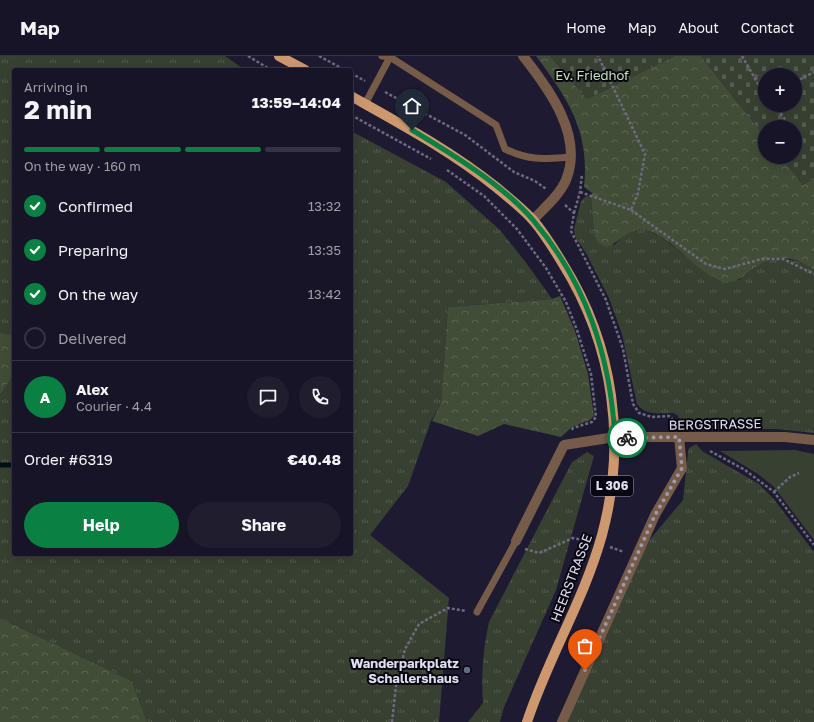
<!DOCTYPE html>
<html lang="en">
<head>
<meta charset="utf-8">
<style>
	:root { --surface:#161426; --page:#1f1d2e; --text:#f1f3f6; --muted:#9e9ea7; --line:#353343; --accent:#0b8043 }
	body { margin:0; font-family:"Golos Text",sans-serif; background:var(--page); color:var(--text); height:100vh; display:flex; flex-direction:column; font-size:15px; white-space:nowrap }
	* { box-sizing:border-box; margin:0 }
	p { font-size:13px; color:var(--muted) }
	.icon { flex:none; width:22px; height:22px; fill:none; stroke:currentColor; stroke-width:2; stroke-linecap:round; stroke-linejoin:round }
	.map { position:relative; flex:1; overflow:hidden }
	.panel { position:absolute; left:12px; top:12px; width:341px; height:488px; display:flex; flex-direction:column; background:var(--surface); border-radius:4px; box-shadow:0 4px 16px #0002,0 0 0 1px var(--line) }
	.panel>* { flex:none }
	.fabs { position:absolute; left:758px; top:12px; display:grid; gap:8px }
	.fabs a { display:grid; place-items:center; width:44px; height:44px; border-radius:50%; background:var(--surface); box-shadow:0 4px 16px #0002,0 0 0 1px var(--line); font-size:20px }
	.pin { position:absolute; display:grid; place-items:center; width:34px; height:34px; color:#fff; margin:-41px -17px; border-radius:50% 50% 50% 0; rotate:-45deg; box-shadow:0 0 4px #0007 }
	.pin .icon { rotate:45deg }
	.courier { position:absolute; display:grid; place-items:center; width:40px; height:40px; margin:-20px; border:3px solid #0b8043; border-radius:50%; background:#fff; color:#222; box-shadow:0 1px 5px #0007 }
	.overview em { font-style:normal; font-weight:700 }
	.overview div { display:flex; flex-direction:column-reverse }
	.overview { display:flex; align-items:center; justify-content:space-between; height:68px; padding:0 12px }
	h1 { font-size:26px; font-weight:700; line-height:30px }
	.bar { display:grid; grid-template-columns:repeat(4,1fr); gap:6px 4px; align-content:center; height:48px; padding:0 12px }
	.bar i { height:5px; border-radius:3px; background:var(--line) }
	.bar .selected { background:var(--accent) }
	.bar p { grid-column:span 4 }
	.line { display:flex; align-items:center; gap:10px; padding:0 12px; border-top:1px solid var(--line) }
	.line div { flex:1 }
	.round { display:grid; place-items:center; flex:none; width:42px; height:42px; border-radius:21px; background:var(--page) }
	ol { padding:0 12px; list-style:none }
	li { display:flex; align-items:center; gap:12px; height:44px }
	li p { margin-inline-start:auto }
	li .icon { padding:4px; border-radius:50%; background:var(--accent); color:#fff; stroke-width:4 }
	li:last-child { color:var(--muted) }
	li i { width:22px; height:22px; border:2px solid var(--line); border-radius:50% }
	.button { display:flex; gap:8px; margin-top:auto; padding:8px 12px }
	.button a { flex:1; height:46px; border-radius:24px; background:var(--accent); color:#fff; font-size:16px; font-weight:700; line-height:46px; text-align:center }
	.button a+a { background:var(--page); color:var(--text) }
	header { display:flex; align-items:center; gap:24px; box-sizing:border-box; height:56px; padding:0 20px; background:var(--surface); border-bottom:1px solid var(--line) }
	header strong { font-size:19px }
	nav { display:flex; gap:22px; margin-inline-start:auto; font-size:14px }
	.map>svg:first-child { display:block }
	.grass { fill:url(#grass-tufts) }
	.forest { fill:url(#forest-crowns) }
	.cemetery { fill:url(#cemetery-stones); fill-rule:evenodd }
	.green { fill:#384032 }
	.lines { fill:none; stroke-linecap:round; stroke-linejoin:round }
	.stream { stroke:#000f16; stroke-width:5 }
	.path { stroke:#6d6a7f; stroke-width:2.5; stroke-dasharray:3 2; stroke-linecap:butt }
	.service { stroke:#755b48; stroke-width:7 }
	.minor { stroke:#755b48; stroke-width:10 }
	.primary { stroke:#ce986f; stroke-width:10 }
	.done { stroke:#9c9aad; stroke-width:4; stroke-dasharray:0 7.2 }
	.route { stroke:#0b8043; stroke-width:5 }
	.service-dot { fill:#5c6f8a; stroke:#080711; stroke-width:1.5 }
	.labels { text-anchor:middle; stroke-width:4; stroke-linejoin:round; paint-order:stroke }
	.shield { fill:#080711; stroke:#9f9eac; stroke-width:1 }
	.shield-label { font-size:12px; font-weight:bold; fill:#e0dfef }
	.park-label { font-size:13px; fill:#c8e1b1; stroke:#080711 }
	.street-label { font-size:13px; fill:#e0dfef; stroke:#080711 }
	.poi-label { font-size:13px; font-weight:bold; fill:#e0dfef; stroke:#080711; text-anchor:end }
</style>
</head>
<body>
<header>
<strong>Map</strong>
<nav><a>Home</a><a>Map</a><a>About</a><a>Contact</a></nav>
</header>
<div class="map">
<svg width="814" height="666" viewBox="0 0 814 666">
	<defs>
		<pattern id="grass-tufts" width="24" height="20" patternUnits="userSpaceOnUse"><rect width="24" height="20" fill="#384032"/><path d="M3 7l-1-3M5 7V3M7 7l1-3M15 17l-1-3M17 17v-4M19 17l1-3" fill="none" stroke="#545b50"/></pattern>
		<pattern id="forest-crowns" width="20" height="18" patternUnits="userSpaceOnUse"><rect width="20" height="18" fill="#414d36"/><path d="M2 6a3 3 0 1 1 6 0M12 15a3 3 0 1 1 6 0" fill="none" stroke="#5c6653"/></pattern>
		<pattern id="cemetery-stones" width="16" height="16" patternUnits="userSpaceOnUse"><rect width="16" height="16" fill="#384032"/><path d="M2 7V4a2 2 0 0 1 4 0v3zM10 15v-3a2 2 0 0 1 4 0v3z" fill="#545b50"/></pattern>
	</defs>
	<rect width="100%" height="100%" fill="#1e1a32"/>
	<g class="grass">
		<path d="M 0,0 L 225,0 L 245,14 L 14,14 L 14,278 L 0,277 Z"/>
		<path d="M 351,75 L 446,126 L 501,175 L 527,208 L 552,243 L 448,251 L 441,347 L 431,365 L 408,430 L 370,479 L 449,542 L 439,666 L 147,666 L 132,625 L 0,562 L 0,339 L 14,319 L 14,498 L 351,498 Z"/>
		<path d="M 586,140 L 591,141 L 594,178 L 614,189 L 628,176 L 643,173 L 660,180 L 715,223 L 739,224 L 759,208 L 779,201 L 805,207 L 814,214 L 814,377 L 776,373 L 706,373 L 702,367 L 683,368 L 677,359 L 673,357 C 659,357 646,360 637,348 L 622,278 L 609,242 L 587,199 L 575,180 L 574,173 L 581,145 Z"/>
		<path d="M 696,388 L 702,395 L 759,428 L 773,442 L 814,496 L 814,666 L 562,666 L 636,500 L 683,444 L 688,397 L 689,392 Z"/>
		<path d="M 587,396 L 594,400 L 556,534 L 504,651 L 500,666 L 468,666 L 483,647 C 481,618 483,594 489,566 L 572,406 Z"/>
	</g>
	<g class="forest">
		<path d="M 536,0 L 550,0 L 587,43 L 674,0 L 701,0 L 765,81 L 765,101 L 781,101 L 803,129 L 814,121 L 814,214 C 792,198 772,198 750,215 C 744,220 737,226 729,226 C 703,227 673,178 644,174 C 628,171 620,187 606,191 L 598,187 L 594,178 L 591,141 L 592,137 L 584,131 C 590,75 568,43 536,0 Z"/>
		<path d="M 560,240 L 575,275 L 588,318 L 594,360 L 590,364 L 572,371 L 561,381 L 504,368 L 478,380 L 432,365 L 441,347 L 448,251 L 552,243 Z"/>
		<path d="M 0,277 L 14,278 L 14,319 L 0,339 Z"/>
		<path d="M 0,562 L 132,625 L 147,666 L 0,666 Z"/>
	</g>
	<g class="cemetery">
		<path d="M 550,0 L 674,0 L 587,43 Z"/>
		<path d="M 701,0 L 814,0 L 814,121 L 803,129 L 781,101 L 795,101 L 795,71 L 765,71 L 765,81 ZM 765,19 L 795,19 L 795,49 L 765,49 Z"/>
	</g>
	<path class="green" d="M 795,394 L 814,398 L 814,484 L 774,431 L 758,418 L 720,395 Z"/>
	<g class="lines">
		<path class="stream" d="M 0,409 L 14,409"/>
		<g class="path">
			<path d="M 248,0 L 271,14"/>
			<path d="M 319,0 L 345,14"/>
			<path d="M 742,0 L 765,40"/>
			<path d="M 351,17 L 365,25"/>
			<path d="M 795,26 L 814,16"/>
			<path d="M 385,36 L 465,79 L 514,116 L 535,125 L 546,133"/>
			<path d="M 775,49 L 790,71"/>
			<path d="M 351,59 L 431,103"/>
			<path d="M 795,78 L 803,90"/>
			<path d="M 447,114 L 484,140 L 517,173 L 546,212 L 566,246 L 577,274 L 591,318 L 596,361 L 592,366 L 573,372 L 571,375"/>
			<path d="M 580,136 L 631,154 L 638,137 L 645,98 L 598,0"/>
			<path d="M 565,149 L 574,157 L 571,175 L 606,244 L 623,293 L 633,348 L 639,357 L 652,361 L 669,360 L 678,368"/>
			<path d="M 631,154 L 706,208 L 725,213 L 762,203 L 783,203 L 814,218"/>
			<path d="M 574,157 L 580,136 L 582,118"/>
			<path d="M 710,395 L 745,414 L 774,436 L 814,489"/>
			<path d="M 774,436 L 790,421 L 799,417"/>
			<path d="M 610,491 L 624,496"/>
			<path d="M 525,493 L 539,497 L 573,482 L 588,485"/>
			<path d="M 392,666 L 396,630 L 405,593 L 419,568 L 448,552 L 466,555"/>
		</g>
		<g class="service">
			<path d="M 382,0 L 390,1 L 496,69 L 505,93 C 531,105 543,103 570,101"/>
			<path d="M 365,48 L 390,1"/>
			<path d="M 477,556 L 516,485"/>
		</g>
		<g class="minor">
			<path d="M 523,0 C 549,33 584,80 566,124 C 559,140 544,152 533,164"/>
			<path d="M 516,485 L 564,389 L 615,381 L 785,381 L 814,384"/>
			<path d="M 562,666 L 655,459 L 682,412 L 679,381"/>
		</g>
		<g class="primary">
			<path d="M 279,0 L 305,14"/>
			<path d="M 351,40 C 401,68 451,95 496,131 C 508,141 522,152 533,164 C 544,177 554,193 563,208 C 614,290 627,386 602,479 C 584,544 548,602 527,666"/>
		</g>
	</g>
	<g class="lines">
		<path class="done" d="M 585,614 L 655,459 L 682,412 L 679,381 L 627,382"/>
		<path class="route" d="M 412,74 C 452,98 503,129 533,164 C 587,228 610,300 615,381 L 627,382"/>
	</g>
	<circle class="service-dot" cx="467" cy="614" r="4"/>
	<g class="labels">
		<rect class="shield" x="591" y="420" width="42" height="20" rx="3"/>
		<g class="shield-label">
			<text x="612" y="434">L 306</text>
		</g>
		<g class="park-label">
			<text x="592" y="24">Ev. Friedhof</text>
		</g>
		<g class="street-label">
			<text transform="translate(715 368) rotate(-1)" y="5">BERGSTRASSE</text>
			<text transform="translate(571 522) rotate(-69)" y="5">HEERSTRASSE</text>
		</g>
		<g class="poi-label">
			<text x="459" y="612">Wanderparkplatz<tspan x="459" dy="15">Schallershaus</tspan></text>
		</g>
	</g>
</svg>
<div class="fabs">
<a>+</a>
<a>−</a>
</div>
<div class="pin" style="left:585px;top:614px;background:#ea580c"><svg class="icon" aria-label="bag" viewBox="0 0 24 24"><path d="M5 8h14l-1 12H6zM9 8a3 3 0 0 1 6 0"/></svg></div>
<div class="pin" style="left:412px;top:74px;background:#1f2937"><svg class="icon" aria-label="home" viewBox="0 0 24 24"><path d="M3 11l9-7 9 7M6 9v11h12V9"/></svg></div>
<div class="courier" style="left:627px;top:382px"><svg class="icon" aria-label="bike" viewBox="0 0 24 24"><circle cx="6" cy="16" r="4"/><circle cx="18" cy="16" r="4"/><path d="M6 16l4-8h5l3 8M10 8l3 8H6M13 5h3"/></svg></div>
<section class="panel">
<div class="overview"><div><h1>2 min</h1><p>Arriving in</p></div><em>13:59–14:04</em></div>
<div class="bar"><i class="selected"></i><i class="selected"></i><i class="selected"></i><i></i><p>On the way · 160 m</p></div>
<ol>
<li><svg class="icon" aria-label="check" viewBox="0 0 24 24"><path d="M5 12l5 5 9-10"/></svg>Confirmed<p>13:32</p></li>
<li><svg class="icon" aria-label="check" viewBox="0 0 24 24"><path d="M5 12l5 5 9-10"/></svg>Preparing<p>13:35</p></li>
<li><svg class="icon" aria-label="check" viewBox="0 0 24 24"><path d="M5 12l5 5 9-10"/></svg>On the way<p>13:42</p></li>
<li><i></i>Delivered</li>
</ol>
<div class="line" style="height:72px"><b class="round" style="background:var(--accent);color:#fff">A</b><div><b>Alex</b><p>Courier · 4.4</p></div><a class="round"><svg class="icon" aria-label="chat" viewBox="0 0 24 24"><path d="M4 5h16v11H9l-5 4z"/></svg></a><a class="round"><svg class="icon" aria-label="phone" viewBox="0 0 24 24"><path d="M5 4h4l2 5-3 2q2 4 5 5l2-3 5 2v4C11 20 4 13 5 4z"/></svg></a></div>
<div class="line" style="height:52px"><div>Order #6319</div><b>€40.48</b></div>
<div class="button"><a>Help</a><a>Share</a></div>
</section>
</div>
</body>
</html>
